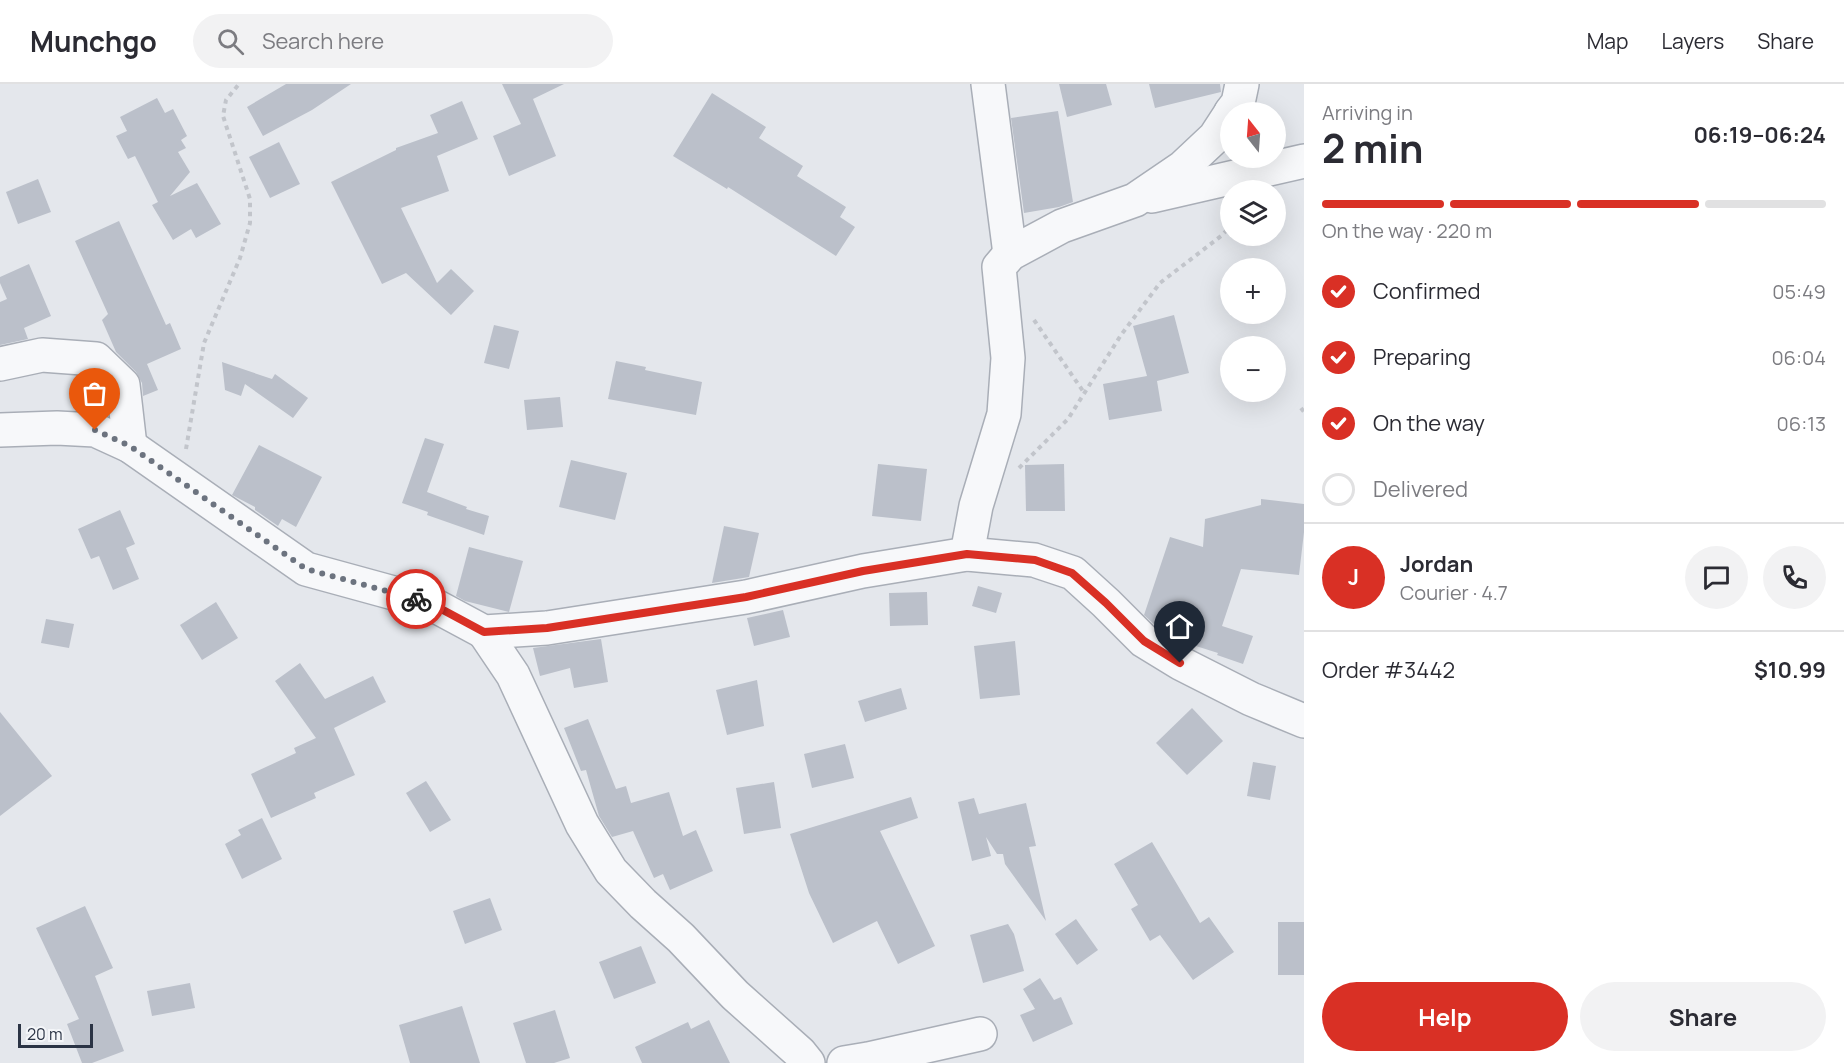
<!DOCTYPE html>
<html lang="en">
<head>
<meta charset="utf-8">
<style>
	:root { --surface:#fff; --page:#f2f2f3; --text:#2b2b33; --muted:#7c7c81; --line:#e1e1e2; --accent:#d93025 }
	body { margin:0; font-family:Manrope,sans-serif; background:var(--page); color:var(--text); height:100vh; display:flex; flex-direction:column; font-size:22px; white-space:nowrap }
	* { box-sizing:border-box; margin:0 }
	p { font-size:20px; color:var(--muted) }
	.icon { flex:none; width:33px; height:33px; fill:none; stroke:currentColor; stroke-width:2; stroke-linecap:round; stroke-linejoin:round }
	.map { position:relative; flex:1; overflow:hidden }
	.panel { display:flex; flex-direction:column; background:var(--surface); width:540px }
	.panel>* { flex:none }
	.needle { width:39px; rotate:343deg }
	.fabs { position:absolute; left:1220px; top:18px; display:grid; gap:12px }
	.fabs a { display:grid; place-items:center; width:66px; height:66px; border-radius:50%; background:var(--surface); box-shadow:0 6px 24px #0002; font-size:30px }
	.scale { position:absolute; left:18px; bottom:15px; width:75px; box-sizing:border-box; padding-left:6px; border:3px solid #2b3445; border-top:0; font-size:16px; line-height:21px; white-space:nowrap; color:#2b3445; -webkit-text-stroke:4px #f4f6f9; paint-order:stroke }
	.pin { position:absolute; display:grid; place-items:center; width:51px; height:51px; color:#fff; margin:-62px -26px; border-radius:50% 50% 50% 0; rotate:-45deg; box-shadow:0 0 6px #0007 }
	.pin .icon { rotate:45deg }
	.courier { position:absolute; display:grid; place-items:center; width:60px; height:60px; margin:-30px; border:4px solid #d93025; border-radius:50%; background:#fff; color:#222; box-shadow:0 2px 8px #0007 }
	.overview em { font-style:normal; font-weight:700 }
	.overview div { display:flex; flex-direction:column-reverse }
	.overview { display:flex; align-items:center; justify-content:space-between; height:102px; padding:0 18px }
	h1 { font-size:39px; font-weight:700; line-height:45px }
	.bar { display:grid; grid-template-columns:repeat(4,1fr); gap:9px 6px; align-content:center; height:72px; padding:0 18px }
	.bar i { height:8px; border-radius:4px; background:var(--line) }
	.bar .active { background:var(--accent) }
	.bar p { grid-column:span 4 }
	.line { display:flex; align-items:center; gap:15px; padding:0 18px; border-top:2px solid var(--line) }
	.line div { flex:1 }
	.round { display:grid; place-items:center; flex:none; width:63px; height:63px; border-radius:32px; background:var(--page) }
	ol { padding:0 18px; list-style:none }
	li { display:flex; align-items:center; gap:18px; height:66px }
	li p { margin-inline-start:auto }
	li .icon { padding:6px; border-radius:50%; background:var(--accent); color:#fff; stroke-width:4 }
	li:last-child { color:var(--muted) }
	li i { width:33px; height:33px; border:3px solid var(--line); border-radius:50% }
	.cta { display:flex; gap:12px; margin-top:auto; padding:12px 18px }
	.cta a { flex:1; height:69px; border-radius:36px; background:var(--accent); color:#fff; font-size:24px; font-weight:700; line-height:69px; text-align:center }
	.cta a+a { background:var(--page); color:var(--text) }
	header { display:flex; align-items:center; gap:36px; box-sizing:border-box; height:84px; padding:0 30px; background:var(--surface); border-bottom:2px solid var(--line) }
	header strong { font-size:28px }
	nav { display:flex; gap:33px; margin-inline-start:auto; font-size:21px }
	.search { width:420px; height:54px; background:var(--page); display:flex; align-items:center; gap:15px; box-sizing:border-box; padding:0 21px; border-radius:33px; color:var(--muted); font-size:22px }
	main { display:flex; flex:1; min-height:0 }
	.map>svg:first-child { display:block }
	.building { fill:#bbc0ca }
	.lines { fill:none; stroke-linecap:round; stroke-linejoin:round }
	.minor-casing { stroke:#a9aeb7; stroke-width:36 }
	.path { stroke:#c2c5cb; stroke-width:4; stroke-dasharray:4.5 4.5; stroke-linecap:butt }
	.minor { stroke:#f7f8fa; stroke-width:33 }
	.done { stroke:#6c737f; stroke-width:6; stroke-dasharray:0 10.8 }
	.route { stroke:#d93025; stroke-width:8 }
</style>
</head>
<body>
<header>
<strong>Munchgo</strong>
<div class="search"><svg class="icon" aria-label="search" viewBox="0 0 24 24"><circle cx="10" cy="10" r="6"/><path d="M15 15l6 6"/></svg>Search here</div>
<nav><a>Map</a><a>Layers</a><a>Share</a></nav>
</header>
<main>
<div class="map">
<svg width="1304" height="979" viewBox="0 0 1304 979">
	<rect width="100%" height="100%" fill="#e4e7ec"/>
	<g class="building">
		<path d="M 286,0 L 351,0 L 312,26 L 263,52 L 247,23 Z"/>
		<path d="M 502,0 L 564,0 L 533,15 L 556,72 L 509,92 L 493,52 L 521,40 Z"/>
		<path d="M 1059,0 L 1106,0 L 1112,21 L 1067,33 Z"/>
		<path d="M 1149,0 L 1220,0 L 1221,8 L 1155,24 Z"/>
		<path d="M 712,9 L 766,43 L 759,54 L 803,82 L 797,92 L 846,123 L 840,133 L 855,143 L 836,172 L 728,103 L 727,105 L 673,72 Z"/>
		<path d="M 157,14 L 165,29 L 173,25 L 187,52 L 181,56 L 186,64 L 178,68 L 190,88 L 170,112 L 197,99 L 221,140 L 196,154 L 191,145 L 173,156 L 152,121 L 158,118 L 135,72 L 128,75 L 116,52 L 127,47 L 120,33 Z"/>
		<path d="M 462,17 L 478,55 L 437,72 L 449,107 L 401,124 L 437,199 L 451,185 L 474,207 L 451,231 L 406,189 L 382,200 L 331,98 L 396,66 L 396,64 L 438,49 L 430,31 Z"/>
		<path d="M 1058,27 L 1073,118 L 1059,123 L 1024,129 L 1011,34 Z"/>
		<path d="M 279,58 L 300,100 L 270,114 L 249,73 Z"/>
		<path d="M 38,95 L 51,128 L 18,140 L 6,108 Z"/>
		<path d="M 119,137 L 166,241 L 170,239 L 181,265 L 147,280 L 158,306 L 143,312 L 142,299 L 136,288 L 116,268 L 102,236 L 108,230 L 75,157 Z"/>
		<path d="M 29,180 L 51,232 L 24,244 L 28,255 L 0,261 L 0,218 L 7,215 L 0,199 L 0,193 Z"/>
		<path d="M 1174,231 L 1189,289 L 1157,297 L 1162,327 L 1109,336 L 1103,300 L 1147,292 L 1133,242 Z"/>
		<path d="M 494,241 L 519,247 L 509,285 L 484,279 Z"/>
		<path d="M 616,277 L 646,283 L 645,286 L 702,298 L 696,331 L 608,315 Z"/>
		<path d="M 222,278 L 272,295 L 275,290 L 308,314 L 293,334 L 245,300 L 241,312 L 225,306 Z"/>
		<path d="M 560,313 L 563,343 L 527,346 L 524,316 Z"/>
		<path d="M 425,354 L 444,360 L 427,408 L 467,423 L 466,425 L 489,432 L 484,451 L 427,431 L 428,428 L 402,419 Z"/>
		<path d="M 259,361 L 322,393 L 296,443 L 282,435 L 278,442 L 255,426 L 255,423 L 232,411 Z"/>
		<path d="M 571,376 L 627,389 L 615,436 L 559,423 Z"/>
		<path d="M 878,380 L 927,385 L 921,437 L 872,432 Z"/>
		<path d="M 1064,380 L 1065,427 L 1026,427 L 1025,381 Z"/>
		<path d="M 1261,415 L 1304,420 L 1304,448 L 1299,491 L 1241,485 L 1222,542 L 1253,552 L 1243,580 L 1217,571 L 1218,569 L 1180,557 L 1156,542 L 1144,531 L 1170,453 L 1203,463 L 1205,435 L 1261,421 Z"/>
		<path d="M 120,426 L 135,460 L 126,464 L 139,495 L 113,506 L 99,472 L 91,475 L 78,445 Z"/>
		<path d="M 724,442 L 759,449 L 749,493 L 712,499 Z"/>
		<path d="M 469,463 L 523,477 L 509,528 L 465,517 L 456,512 Z"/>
		<path d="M 978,502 L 1002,509 L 996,529 L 972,522 Z"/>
		<path d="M 927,508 L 928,541 L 890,542 L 889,509 Z"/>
		<path d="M 216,518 L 238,554 L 202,576 L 180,541 Z"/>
		<path d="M 783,526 L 790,553 L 754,562 L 747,534 Z"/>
		<path d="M 46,535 L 74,540 L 69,564 L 41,559 Z"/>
		<path d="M 601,555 L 608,598 L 574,604 L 570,584 L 540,592 L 533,564 Z"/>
		<path d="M 1015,557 L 1020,611 L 980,615 L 974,562 Z"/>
		<path d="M 300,579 L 325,615 L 373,592 L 386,618 L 334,644 L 355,691 L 314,709 L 316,714 L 271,734 L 251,690 L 296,669 L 294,664 L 316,654 L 275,597 Z"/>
		<path d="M 757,596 L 764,642 L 727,651 L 716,606 Z"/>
		<path d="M 901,604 L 907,625 L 865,638 L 858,617 Z"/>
		<path d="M 1192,624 L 1223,657 L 1187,691 L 1156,659 Z"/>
		<path d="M 0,628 L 52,692 L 0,732 Z"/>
		<path d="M 588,635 L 616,705 L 626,702 L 631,719 L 669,708 L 683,752 L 696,746 L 713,787 L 670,806 L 663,790 L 654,794 L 633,747 L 612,753 L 599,732 L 586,686 L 581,687 L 564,644 Z"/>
		<path d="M 845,660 L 854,694 L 812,704 L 804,670 Z"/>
		<path d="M 1253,678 L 1276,682 L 1270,716 L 1247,712 Z"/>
		<path d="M 426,697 L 451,736 L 430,748 L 406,709 Z"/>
		<path d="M 774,698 L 781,744 L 744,750 L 736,704 Z"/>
		<path d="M 911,713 L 918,734 L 880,747 L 935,862 L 898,880 L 877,837 L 833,859 L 809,809 L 790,750 Z"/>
		<path d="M 974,714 L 979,730 L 1026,719 L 1036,762 L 1029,763 L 1046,837 L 1005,780 L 1003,770 L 997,770 L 986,753 L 991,772 L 972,777 L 958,718 Z"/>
		<path d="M 262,734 L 282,775 L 242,795 L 225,760 L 241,751 L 238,746 Z"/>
		<path d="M 1152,758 L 1200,839 L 1209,833 L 1234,868 L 1193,896 L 1160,851 L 1150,857 L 1131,825 L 1138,821 L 1114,780 Z"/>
		<path d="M 490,814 L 502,846 L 465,860 L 453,827 Z"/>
		<path d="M 85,822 L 113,884 L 95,892 L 124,967 L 92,979 L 82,979 L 67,940 L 79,935 L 36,844 Z"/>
		<path d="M 1076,835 L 1098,866 L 1077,881 L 1055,850 Z"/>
		<rect x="1278" y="838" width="26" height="53"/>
		<path d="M 1008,840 L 1014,850 L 1024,887 L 983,899 L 970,851 Z"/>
		<path d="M 641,862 L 656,899 L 614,915 L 599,878 Z"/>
		<path d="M 1040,894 L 1054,916 L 1061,913 L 1073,940 L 1033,958 L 1020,931 L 1035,925 L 1023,905 Z"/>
		<path d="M 190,899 L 195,924 L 152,932 L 147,907 Z"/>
		<path d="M 462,922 L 480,979 L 410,979 L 399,941 Z"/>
		<path d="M 555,926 L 570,974 L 554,979 L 526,979 L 513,939 Z"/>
		<path d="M 709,936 L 730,979 L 642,979 L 635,963 L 688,938 L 691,945 Z"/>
	</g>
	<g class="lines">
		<defs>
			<g id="minor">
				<path d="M 988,0 L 1010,170"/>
				<path d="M 1231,28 L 1238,19 L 1242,0"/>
				<path d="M 1152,112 L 1304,77"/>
				<path d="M 0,280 L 42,271 L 96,275 L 123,301 L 130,362"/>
				<path d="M 0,346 L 57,344 L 95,346 L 130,362 L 306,485 L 430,519 L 484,548 L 547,544 L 746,513 L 863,487 L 967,470 L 1034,476 L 1073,489 L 1106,519 L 1144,557 L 1180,579 L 1251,615 L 1304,637"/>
				<path d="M 967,470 L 976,422 L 1004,330 L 1008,274 L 999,183 L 1010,170 L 1062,142 L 1135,116 L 1182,84 L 1215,53 L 1230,30"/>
				<path d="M 484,548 L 513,591 L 582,740 L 611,787 L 643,820 L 681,854 L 735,911 L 800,969 L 808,979"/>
				<path d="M 844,979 L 868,975 L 980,950"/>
			</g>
		</defs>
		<use href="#minor" class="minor-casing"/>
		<g class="path">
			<path d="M 1034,236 L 1085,310"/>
			<path d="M 1301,324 L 1304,328"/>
			<path d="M 186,365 L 204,259 L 240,174 L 250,139 L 250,115 L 223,32 L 226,16 L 239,0"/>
			<path d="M 1019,384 L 1068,335 L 1121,251 L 1160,199 L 1221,152 L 1230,143"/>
		</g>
		<use href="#minor" class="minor"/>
	</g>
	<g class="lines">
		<path class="done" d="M 95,346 L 130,362 L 306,485 L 416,515"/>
		<path class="route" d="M 416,515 L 430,519 L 484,548 L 547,544 L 746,513 L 863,487 L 967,470 L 1035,476 L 1072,489 L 1106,519 L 1144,557 L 1180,579"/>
	</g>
</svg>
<div class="fabs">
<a><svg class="needle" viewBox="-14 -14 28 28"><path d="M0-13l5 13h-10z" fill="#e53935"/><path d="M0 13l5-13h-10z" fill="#7c7c81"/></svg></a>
<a><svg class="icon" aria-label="layers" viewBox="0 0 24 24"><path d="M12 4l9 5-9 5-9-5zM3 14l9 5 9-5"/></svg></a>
<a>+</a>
<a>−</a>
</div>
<div class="scale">20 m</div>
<div class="pin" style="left:95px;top:346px;background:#ea580c"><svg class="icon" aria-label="bag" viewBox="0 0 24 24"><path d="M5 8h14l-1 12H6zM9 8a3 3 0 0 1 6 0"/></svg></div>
<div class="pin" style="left:1180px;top:579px;background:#1f2937"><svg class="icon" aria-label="home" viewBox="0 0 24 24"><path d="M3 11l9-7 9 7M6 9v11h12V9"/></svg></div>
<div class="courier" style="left:416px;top:515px"><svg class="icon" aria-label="bike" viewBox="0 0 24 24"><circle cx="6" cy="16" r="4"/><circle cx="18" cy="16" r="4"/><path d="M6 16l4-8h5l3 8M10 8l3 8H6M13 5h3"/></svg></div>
</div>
<section class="panel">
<div class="overview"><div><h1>2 min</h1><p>Arriving in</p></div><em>06:19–06:24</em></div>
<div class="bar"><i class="active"></i><i class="active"></i><i class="active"></i><i></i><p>On the way · 220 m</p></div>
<ol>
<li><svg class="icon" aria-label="check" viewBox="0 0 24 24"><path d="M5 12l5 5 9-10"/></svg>Confirmed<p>05:49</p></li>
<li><svg class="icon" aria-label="check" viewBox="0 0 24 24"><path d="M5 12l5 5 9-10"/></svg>Preparing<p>06:04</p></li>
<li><svg class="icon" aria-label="check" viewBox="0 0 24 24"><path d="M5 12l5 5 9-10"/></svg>On the way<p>06:13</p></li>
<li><i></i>Delivered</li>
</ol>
<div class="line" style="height:108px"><b class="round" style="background:var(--accent);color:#fff">J</b><div><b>Jordan</b><p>Courier · 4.7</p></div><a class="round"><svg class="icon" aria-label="chat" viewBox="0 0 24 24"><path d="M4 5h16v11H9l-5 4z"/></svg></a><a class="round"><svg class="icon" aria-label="phone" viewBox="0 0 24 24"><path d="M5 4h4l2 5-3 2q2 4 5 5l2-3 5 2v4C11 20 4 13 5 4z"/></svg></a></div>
<div class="line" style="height:78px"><div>Order #3442</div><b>$10.99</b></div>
<div class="cta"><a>Help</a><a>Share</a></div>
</section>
</main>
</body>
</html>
